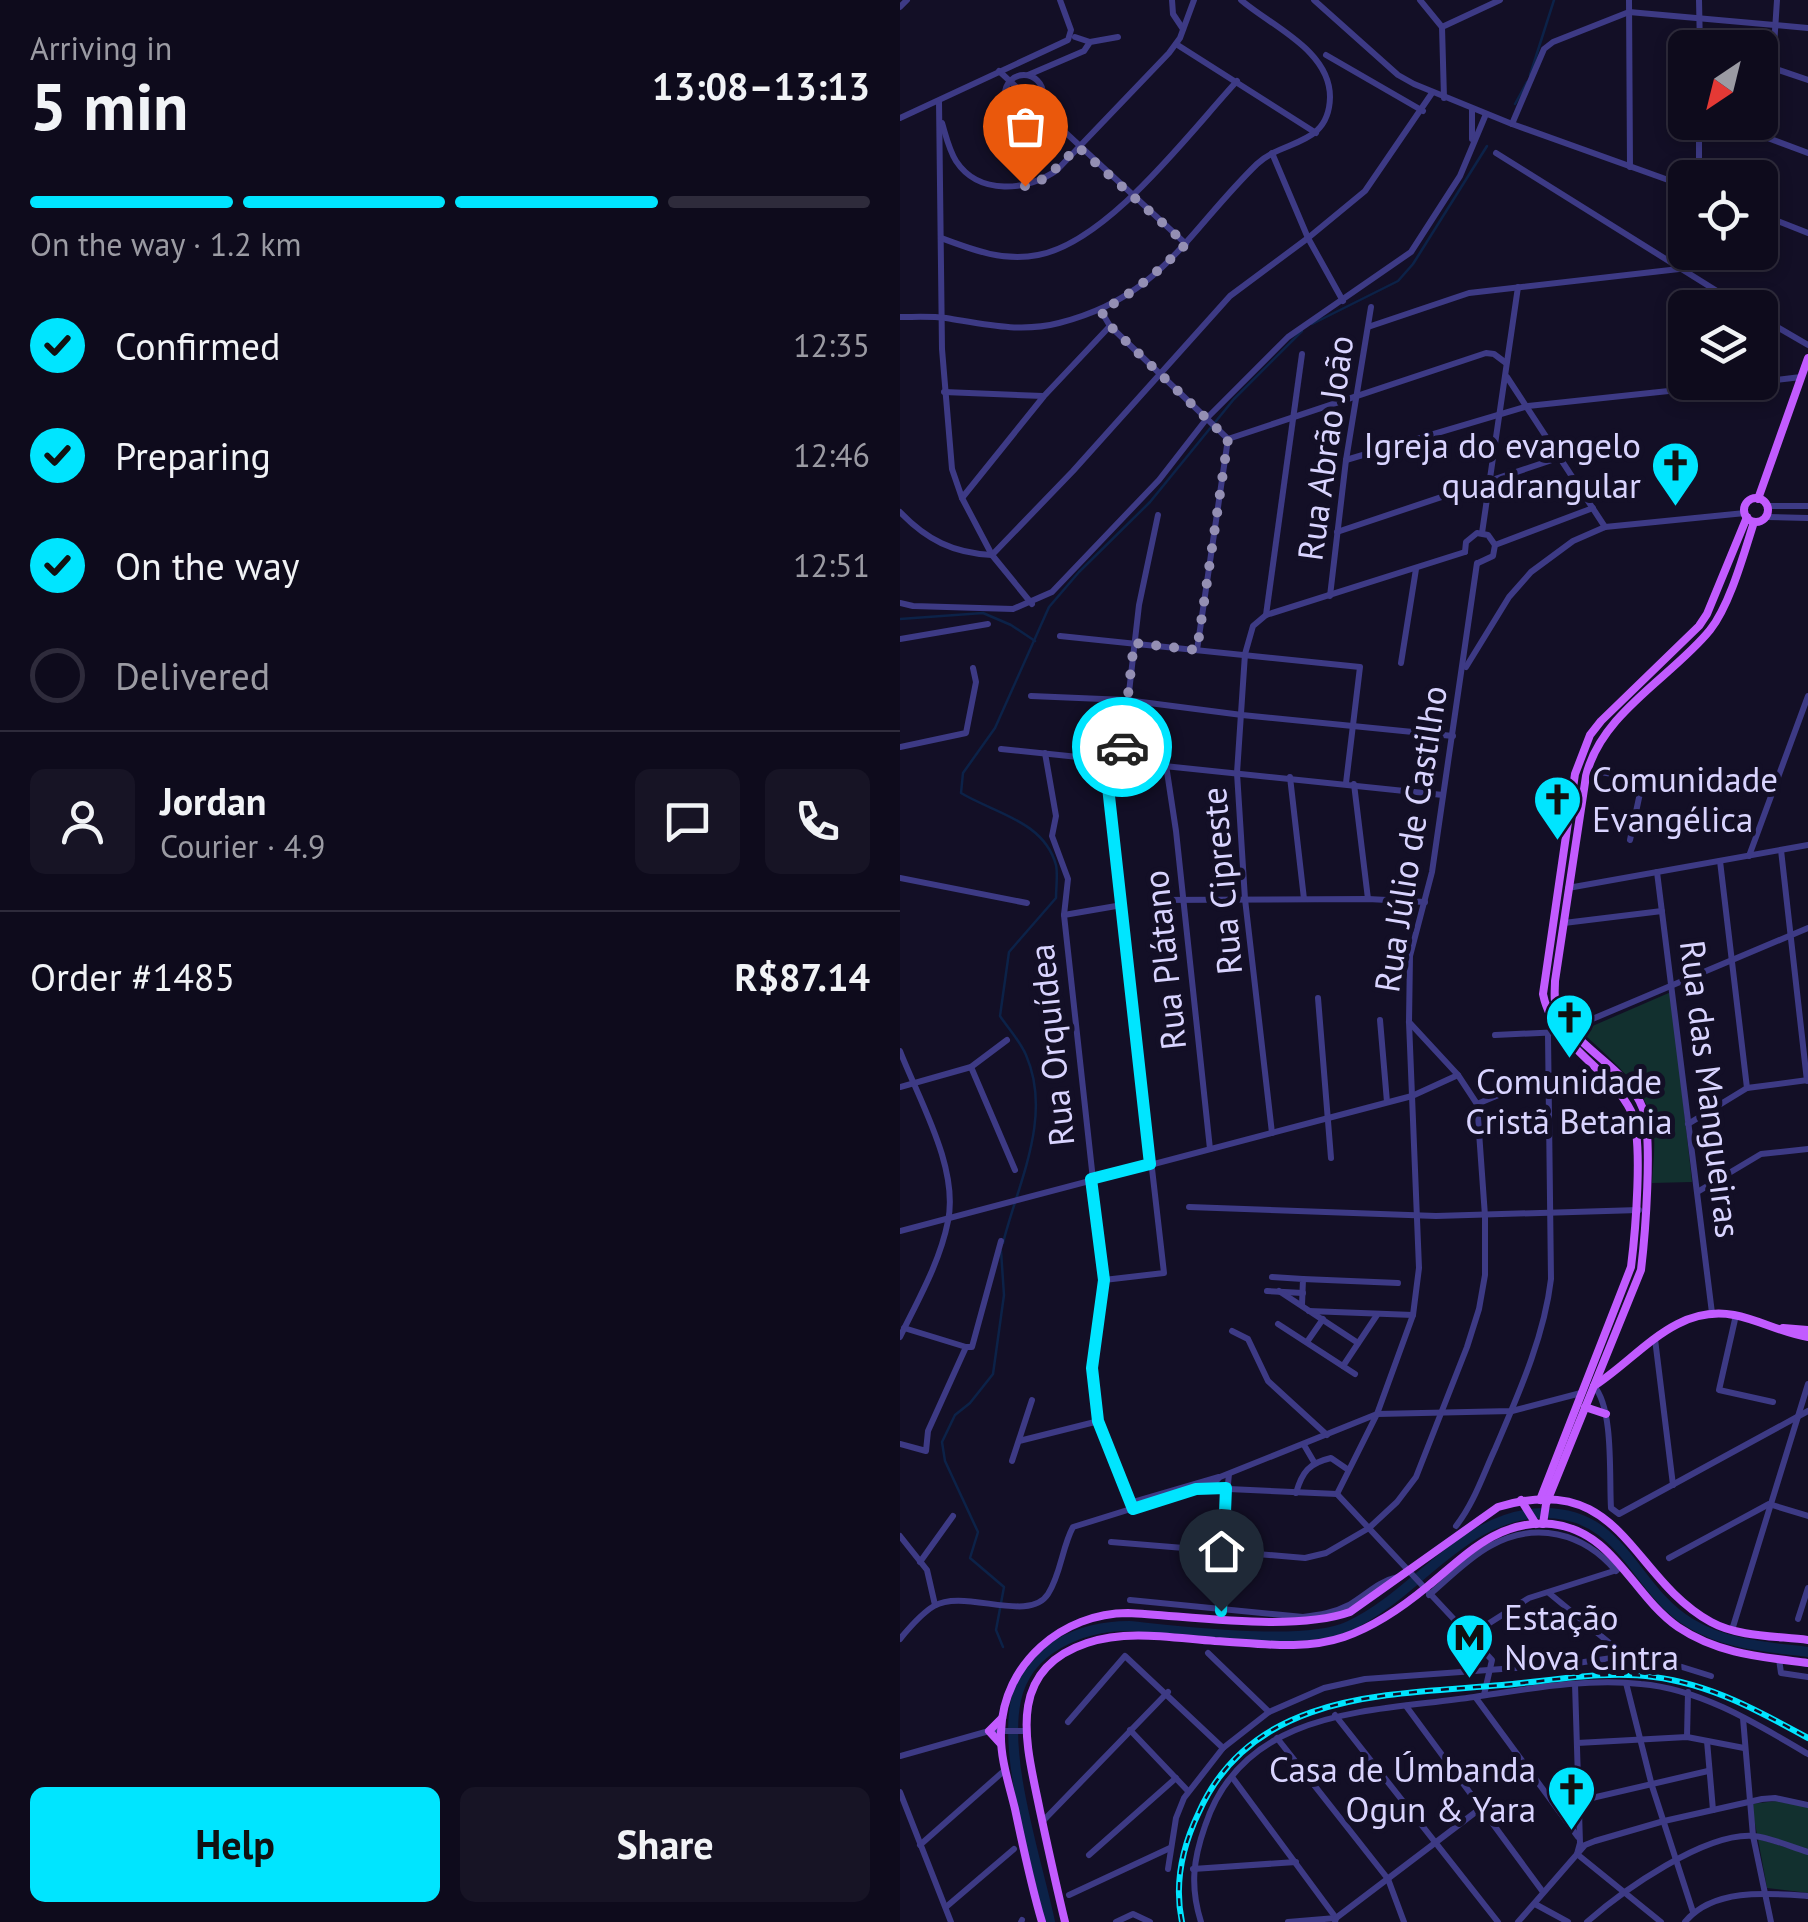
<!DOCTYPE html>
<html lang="en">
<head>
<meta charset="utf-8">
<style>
	:root { --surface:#0e0b1c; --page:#171425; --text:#f1f3f6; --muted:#9b9ba3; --line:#2e2b3b; --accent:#00e5ff }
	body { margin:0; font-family:"PT Sans",sans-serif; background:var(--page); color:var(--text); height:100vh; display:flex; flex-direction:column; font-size:38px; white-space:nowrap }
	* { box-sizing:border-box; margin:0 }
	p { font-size:32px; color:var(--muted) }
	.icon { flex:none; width:55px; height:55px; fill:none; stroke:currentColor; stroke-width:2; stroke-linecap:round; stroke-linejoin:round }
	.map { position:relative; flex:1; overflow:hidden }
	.panel { display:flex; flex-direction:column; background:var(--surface); width:900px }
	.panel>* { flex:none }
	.needle { width:65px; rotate:215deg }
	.controls { position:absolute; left:768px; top:30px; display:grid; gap:20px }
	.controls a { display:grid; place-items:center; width:110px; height:110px; border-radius:15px; background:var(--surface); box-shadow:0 5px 15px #0003,0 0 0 2px var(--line); font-size:50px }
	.pin { position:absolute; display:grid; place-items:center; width:85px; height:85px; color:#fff; margin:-102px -42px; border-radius:50% 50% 50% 0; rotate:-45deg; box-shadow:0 0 10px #0007 }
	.pin .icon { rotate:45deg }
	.courier { position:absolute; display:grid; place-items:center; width:100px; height:100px; margin:-50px; border:8px solid #00e5ff; border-radius:50%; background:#fff; color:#222; box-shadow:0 2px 12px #0007 }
	.headline em { font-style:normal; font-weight:600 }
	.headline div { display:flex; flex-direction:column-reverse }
	.headline { display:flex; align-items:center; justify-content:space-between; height:170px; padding:0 30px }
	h1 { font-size:65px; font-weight:600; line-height:75px }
	.bar { display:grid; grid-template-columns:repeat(4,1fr); gap:15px 10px; align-content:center; height:120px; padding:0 30px }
	.bar i { height:12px; border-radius:8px; background:var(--line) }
	.bar .selected { background:var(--accent) }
	.bar p { grid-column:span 4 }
	.line { display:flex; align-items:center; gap:25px; padding:0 30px; border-top:2px solid var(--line) }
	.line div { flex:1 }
	.round { display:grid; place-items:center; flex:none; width:105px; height:105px; border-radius:15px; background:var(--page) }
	ol { padding:0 30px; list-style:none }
	li { display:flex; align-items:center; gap:30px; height:110px }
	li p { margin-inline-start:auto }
	li .icon { padding:10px; border-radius:50%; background:var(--accent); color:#111; stroke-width:4 }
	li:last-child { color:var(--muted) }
	li i { width:55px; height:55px; border:5px solid var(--line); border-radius:50% }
	.button { display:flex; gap:20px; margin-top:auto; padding:20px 30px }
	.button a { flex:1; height:115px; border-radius:15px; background:var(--accent); color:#111; font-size:40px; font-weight:600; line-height:115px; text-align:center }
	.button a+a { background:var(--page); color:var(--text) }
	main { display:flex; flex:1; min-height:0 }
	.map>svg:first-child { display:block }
	.green { fill:#12302f }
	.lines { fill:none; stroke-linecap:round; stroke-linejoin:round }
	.stream { stroke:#0c2248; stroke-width:2.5 }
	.river { stroke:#0c2248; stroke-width:10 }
	.minor { stroke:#3d3a85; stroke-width:6 }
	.major { stroke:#c25bff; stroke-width:8 }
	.rail-casing { stroke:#00e5ff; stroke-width:6 }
	.rail { stroke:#130f26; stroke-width:2.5; stroke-dasharray:8; stroke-linecap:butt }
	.done { stroke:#948fb3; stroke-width:10; stroke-dasharray:0 18 }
	.route { stroke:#00e5ff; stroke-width:12 }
	.labels { text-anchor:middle; stroke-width:10; stroke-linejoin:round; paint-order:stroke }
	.poi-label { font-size:35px; fill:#d9d4ff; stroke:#130f26; text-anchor:end }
	.street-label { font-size:35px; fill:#d9d4ff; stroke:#130f26 }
</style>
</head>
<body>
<main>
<section class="panel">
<div class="headline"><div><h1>5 min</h1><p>Arriving in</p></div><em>13:08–13:13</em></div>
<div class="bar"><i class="selected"></i><i class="selected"></i><i class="selected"></i><i></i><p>On the way · 1.2 km</p></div>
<ol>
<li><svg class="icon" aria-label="check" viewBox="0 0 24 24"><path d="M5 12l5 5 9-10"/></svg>Confirmed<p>12:35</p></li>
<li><svg class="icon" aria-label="check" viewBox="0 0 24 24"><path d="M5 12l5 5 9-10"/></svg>Preparing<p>12:46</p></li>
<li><svg class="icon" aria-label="check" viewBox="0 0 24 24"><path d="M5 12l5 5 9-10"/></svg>On the way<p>12:51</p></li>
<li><i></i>Delivered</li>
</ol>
<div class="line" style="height:180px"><a class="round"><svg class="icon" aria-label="person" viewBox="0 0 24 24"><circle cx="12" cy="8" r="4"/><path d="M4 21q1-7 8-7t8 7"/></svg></a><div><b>Jordan</b><p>Courier · 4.9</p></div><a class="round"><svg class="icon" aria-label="chat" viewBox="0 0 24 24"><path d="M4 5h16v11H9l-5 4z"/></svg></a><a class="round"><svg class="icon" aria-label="phone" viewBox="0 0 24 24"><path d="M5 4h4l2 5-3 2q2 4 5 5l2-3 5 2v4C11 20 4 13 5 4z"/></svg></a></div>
<div class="line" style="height:130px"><div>Order #1485</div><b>R$87.14</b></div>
<div class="button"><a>Help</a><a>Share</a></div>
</section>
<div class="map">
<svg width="908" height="1922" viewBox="0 0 908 1922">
	<rect width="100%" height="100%" fill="#130f26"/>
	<g class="green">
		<path d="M 771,992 L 792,1182 L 752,1183 C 753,1164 756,1144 753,1126 C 748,1087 707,1057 681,1031 Z"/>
		<path d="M 876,1801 L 908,1807 L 908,1849 L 857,1834 L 851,1804 Z"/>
		<path d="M 858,1839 L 908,1854 L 908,1893 L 867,1888 Z"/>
	</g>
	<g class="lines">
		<g class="stream">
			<path d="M 630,75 L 654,0"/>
			<path d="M 615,104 L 627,82"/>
			<path d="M 412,324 L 498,281 L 513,264 L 587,146"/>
			<path d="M 0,619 L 83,613 L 111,625 L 135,641"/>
			<path d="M 103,1243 C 118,1183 153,1117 126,1055 C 120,1041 108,1028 100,1016 L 109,952 L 156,898 C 156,888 158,874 156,865 C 144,821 94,813 61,793 L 63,773 L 95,728 L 149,607 L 179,572 L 250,502 L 334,399 L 402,331"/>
			<path d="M 101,1251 L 104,1295 L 93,1374 L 70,1403 L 55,1415 L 42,1442 L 45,1461 L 78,1532 L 70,1558 L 104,1587 L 96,1630 L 103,1647"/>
		</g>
		<path class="river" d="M 150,1922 C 137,1861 103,1760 116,1700 C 127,1648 182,1626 229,1626 C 282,1631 404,1647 449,1626 C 517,1595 563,1514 643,1513 C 724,1512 733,1589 790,1623 C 826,1645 868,1647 908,1652"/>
		<g class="minor">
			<path d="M 272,0 L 273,14 L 283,29"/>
			<path d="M 414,0 L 498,75 L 514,84 L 612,124 L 785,186"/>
			<path d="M 520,0 L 542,27 L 544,98"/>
			<path d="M 729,0 L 730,167"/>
			<path d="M 799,0 L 800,48"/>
			<path d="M 0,7 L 7,0"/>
			<path d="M 542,27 L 600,0"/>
			<path d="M 175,37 L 190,42"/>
			<path d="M 276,44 L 416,133"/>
			<path d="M 426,55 L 523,111"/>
			<path d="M 873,68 L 908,80"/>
			<path d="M 99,71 L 286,244"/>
			<circle cx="124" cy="94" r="19"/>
			<path d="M 128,75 L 184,51 L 190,42 L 218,37"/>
			<path d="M 39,101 L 42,349 L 52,469 L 62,498 L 92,555 L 132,604"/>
			<path d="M 572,109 L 572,139"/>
			<path d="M 0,118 L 168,40 L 171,30 L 160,0"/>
			<path d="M 825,122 L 908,153"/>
			<path d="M 42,123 C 46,136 49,150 56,161 C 79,196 128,191 157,170 L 269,53 L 280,38 L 294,0"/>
			<path d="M 612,124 L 644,49 L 653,42 L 729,12 L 908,28"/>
			<path d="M 868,138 L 877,0"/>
			<path d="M 372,153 L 408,238 L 443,301"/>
			<path d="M 596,153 L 844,308"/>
			<path d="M 799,178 L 799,122"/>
			<path d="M 860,214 L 908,233"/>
			<path d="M 41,238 C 73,250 104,262 138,255 C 208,242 289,133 337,81"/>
			<path d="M 201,311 L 210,326 L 328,439"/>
			<path d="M 0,317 C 15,317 31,316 46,318 C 84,324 120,333 159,323 C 262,297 287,232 357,164 C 383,139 429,147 430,97 C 430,50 371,26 341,0"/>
			<path d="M 860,317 L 908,345"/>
			<path d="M 468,327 L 569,293 L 779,269 L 785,249"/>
			<path d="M 607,377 L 705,527"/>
			<path d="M 860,382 L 901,377"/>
			<path d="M 44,392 L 143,396"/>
			<path d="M 328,439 L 586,353 L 594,354 L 606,363"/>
			<path d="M 446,460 L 628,406 L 853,382"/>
			<path d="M 62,498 L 144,396 L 210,326"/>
			<path d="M 867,506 L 908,506"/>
			<path d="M 0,512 C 27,540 53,553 92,555 L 173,471 L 330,296 L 408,238 L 465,191 L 532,93"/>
			<path d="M 866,517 L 908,518"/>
			<path d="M 437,532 L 661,457"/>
			<path d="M 582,533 L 618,287"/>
			<path d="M 595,545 L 693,508"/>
			<path d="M 565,552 L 566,542 L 577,533 L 588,535 L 595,545"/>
			<path d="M 578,563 L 593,556 L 595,545"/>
			<path d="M 430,596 L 446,460 L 471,307"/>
			<path d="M 0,603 L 13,606 L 113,609 L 152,592 L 259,480 L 308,417 L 388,337 L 511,252 L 560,176 L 586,114"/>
			<path d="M 366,615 L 402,354"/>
			<path d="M 160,636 L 460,667 L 446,783"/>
			<path d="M 0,639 L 88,624"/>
			<path d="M 297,650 L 328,439"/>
			<path d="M 501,663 L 516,569"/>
			<path d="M 566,667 L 609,597 L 631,572 L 673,541 L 705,527 L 845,513"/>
			<path d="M 131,696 L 226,700 L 342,715 L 553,736"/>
			<path d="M 0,747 L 66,733 L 76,682 L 73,668"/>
			<path d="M 101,749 L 543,795"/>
			<path d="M 145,753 L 156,816 L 152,836 L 168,879 L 164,915 L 204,1280 L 192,1369 L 199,1421 L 233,1509"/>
			<path d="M 221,762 L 239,605 L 258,515"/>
			<path d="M 266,765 L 276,831 L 310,1149"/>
			<path d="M 688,770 L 743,779 L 730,840"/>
			<path d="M 390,777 L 404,899"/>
			<path d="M 454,784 L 468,899"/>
			<path d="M 881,850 L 907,1081"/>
			<path d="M 849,856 L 908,696"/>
			<path d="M 820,861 L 847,1088"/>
			<path d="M 757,872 L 812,1313"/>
			<path d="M 0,878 L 127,903"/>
			<path d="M 668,888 L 908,845"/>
			<path d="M 252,900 L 468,899 L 525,902"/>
			<path d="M 164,915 L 222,905"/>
			<path d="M 664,923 L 762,911"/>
			<path d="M 418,998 L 431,1158"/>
			<path d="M 480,1020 L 487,1102"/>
			<path d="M 671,1028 L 908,928"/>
			<path d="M 595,1035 L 661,1032"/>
			<path d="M 0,1051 C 19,1100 59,1168 48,1221 C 40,1262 18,1300 0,1337"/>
			<path d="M 71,1067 L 115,1170"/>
			<path d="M 0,1087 L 71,1067 L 107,1040"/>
			<path d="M 577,1104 L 646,1075"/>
			<path d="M 788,1124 L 847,1088 L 908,1080"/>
			<path d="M 372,1133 L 345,899 L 337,773 L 345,654 L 353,626 L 366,615 L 565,552"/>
			<path d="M 799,1191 L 861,1154 L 908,1149"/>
			<path d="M 289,1207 L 536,1216 L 739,1210"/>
			<path d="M 0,1231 L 512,1096 L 558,1075"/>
			<path d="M 372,1277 L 403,1279 L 402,1305"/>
			<path d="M 403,1279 L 498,1283"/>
			<path d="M 204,1280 L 264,1273 L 205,760"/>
			<path d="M 367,1291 L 403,1293"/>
			<path d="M 379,1291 L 458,1343"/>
			<path d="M 409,1311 L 513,1315"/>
			<path d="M 836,1315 L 819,1390 L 873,1402"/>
			<path d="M 378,1324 L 455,1374"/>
			<path d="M 4,1328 L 66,1347"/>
			<path d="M 332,1331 L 348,1339 L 368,1381 L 427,1435"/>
			<path d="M 755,1339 L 773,1485"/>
			<path d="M 407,1342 L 423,1319"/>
			<path d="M 443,1366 L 477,1315"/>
			<path d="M 694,1386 C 714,1409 709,1477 711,1508 L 719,1514 L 908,1411"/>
			<path d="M 119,1441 L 199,1421"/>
			<path d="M 0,1444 L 26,1451 L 28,1431 L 66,1347 L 72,1347 L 101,1241"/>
			<path d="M 404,1445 L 414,1462"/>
			<path d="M 112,1461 L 132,1400"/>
			<path d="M 307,1488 L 437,1494"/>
			<path d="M 396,1493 C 402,1472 409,1463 431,1458 L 447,1469"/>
			<path d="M 437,1494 L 477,1414 L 513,1315 L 519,1268 L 509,1022 L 510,956 L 532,872 L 577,563"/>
			<path d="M 437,1494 L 592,1660 L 584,1695"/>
			<path d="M 230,1503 L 319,1477"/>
			<path d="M 556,1526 C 574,1503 583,1475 595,1449 C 618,1395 644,1338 651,1279 L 648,1035"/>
			<path d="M 0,1536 L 27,1570 L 35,1605"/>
			<path d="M 211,1542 L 405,1558 L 426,1553 L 469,1528 L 497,1502 L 516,1477 L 567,1347 L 579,1309 L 585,1275 L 585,1216 L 577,1104 L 558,1075 L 509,1022"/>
			<path d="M 769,1558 L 869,1504 L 908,1516"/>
			<path d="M 20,1562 L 53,1516"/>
			<path d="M 649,1593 L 718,1650 L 722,1659"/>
			<path d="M 529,1595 C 548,1579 568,1558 590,1546 C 635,1521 683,1532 716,1571"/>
			<path d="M 230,1600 L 403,1617 C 419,1615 434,1613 449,1605 C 466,1595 479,1581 498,1577"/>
			<path d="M 321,1611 L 321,1552 L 329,1474"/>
			<path d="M 898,1619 L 908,1588"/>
			<path d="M 832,1630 L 908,1384"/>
			<path d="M 569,1636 L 629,1598 L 717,1570"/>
			<path d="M 0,1639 C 9,1628 22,1613 34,1606 C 64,1588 129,1624 148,1594 C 161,1574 162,1547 173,1527 L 314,1483 L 320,1477 L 477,1414 L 612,1411 L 681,1393"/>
			<path d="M 308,1653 L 369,1712"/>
			<path d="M 879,1659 L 881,1673 L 908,1677"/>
			<path d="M 726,1683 L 752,1786 L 793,1912"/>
			<path d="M 675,1684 L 680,1843 L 677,1854 L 761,1922"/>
			<path d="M 576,1698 L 678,1837"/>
			<path d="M 506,1706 L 643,1892"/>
			<path d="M 435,1715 L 598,1922"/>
			<path d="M 843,1718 L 853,1836 L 871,1922"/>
			<path d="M 168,1722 L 225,1656 L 323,1748"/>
			<path d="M 230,1730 L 288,1791"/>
			<path d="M 787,1737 L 788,1692"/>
			<path d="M 377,1738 L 488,1879 L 504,1922"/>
			<path d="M 807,1741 L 813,1810"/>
			<path d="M 677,1743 L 787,1737 L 844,1748"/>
			<path d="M 0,1756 L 89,1731 L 124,1731"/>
			<path d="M 332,1777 L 436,1918"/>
			<path d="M 0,1792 L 51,1922"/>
			<path d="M 679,1801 L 808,1771"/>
			<path d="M 142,1822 L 268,1692"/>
			<path d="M 20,1845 L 105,1770"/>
			<path d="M 189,1855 L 276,1778"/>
			<path d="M 268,1869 L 276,1818 L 284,1798 L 323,1748 L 369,1712 L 424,1688 L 465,1679 L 670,1664 L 712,1658 L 782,1667 L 811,1676"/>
			<path d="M 293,1869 L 396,1862"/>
			<path d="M 169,1895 L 270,1848"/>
			<path d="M 635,1904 L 668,1922"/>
			<path d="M 46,1907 L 114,1849"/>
			<path d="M 121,1922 L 122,1920"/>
			<path d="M 216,1922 L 233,1914 L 250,1922"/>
			<path d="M 301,1922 C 290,1887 293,1860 305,1826 C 344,1707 473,1712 574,1697 C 629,1689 686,1678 741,1684 C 801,1689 857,1724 908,1754"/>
			<path d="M 388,1922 L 436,1918"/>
			<path d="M 435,1922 L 436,1918 L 581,1808"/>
			<path d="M 618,1922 L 685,1845 L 695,1841 L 764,1821 L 862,1799 L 875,1798 L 908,1805"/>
			<path d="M 687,1922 C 722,1891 805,1832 854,1836 C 872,1838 891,1847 908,1852"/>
			<path d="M 785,1922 C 813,1888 868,1893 908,1896"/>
		</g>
		<g class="major">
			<circle cx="856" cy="510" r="12"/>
			<path d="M 858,499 L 908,358"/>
			<path d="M 883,1328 L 908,1330"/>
			<path d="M 694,1386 C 739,1357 775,1304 834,1315 C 860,1320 882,1333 908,1337"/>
			<path d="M 685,1407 L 706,1414"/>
			<path d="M 621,1500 L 636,1524"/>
			<path d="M 640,1500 L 731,1267 C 735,1235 744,1138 731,1111 C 709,1067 653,1045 643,994 L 675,774 L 690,735 L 701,721 L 799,626 L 807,614 L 847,517"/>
			<path d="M 643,1524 L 646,1504 L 741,1270 C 745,1237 753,1138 743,1109 C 728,1068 676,1049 658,1011 C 653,1002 655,991 655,981 L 686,776 C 701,713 772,677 810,630 C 830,605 844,553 854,522"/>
			<path d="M 100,1743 L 89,1731 L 102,1718"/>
			<path d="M 142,1922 C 131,1885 123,1847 115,1809 C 109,1784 100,1758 101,1732 C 103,1663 163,1613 228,1613 C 291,1616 393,1632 450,1612 L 598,1507 C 723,1469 729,1577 811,1622 C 838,1637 877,1636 908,1640"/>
			<path d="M 165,1922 C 156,1885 148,1848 140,1811 C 127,1746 103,1671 187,1643 C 227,1629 274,1638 315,1641 C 357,1643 403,1651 444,1637 C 473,1627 504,1606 528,1586 C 566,1555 598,1519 652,1524 C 714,1531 732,1595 778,1627 C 818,1654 862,1657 908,1663"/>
		</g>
		<defs>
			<path id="rail" d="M 282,1922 C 274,1884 282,1847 299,1812 C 353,1691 489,1695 602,1685 C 651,1681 705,1670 754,1677 C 810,1684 859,1711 908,1738"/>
		</defs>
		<use href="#rail" class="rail-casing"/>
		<use href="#rail" class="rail"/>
	</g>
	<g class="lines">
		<path class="done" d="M 125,186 L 146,178 L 178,147 L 286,244 C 260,270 234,293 201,311 L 210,326 L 328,439 L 297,650 L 234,643 L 222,747"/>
		<path class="route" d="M 222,747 L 221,762 L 205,760 L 250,1164 L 191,1179 L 204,1280 L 192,1368 L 198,1421 L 233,1509 L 296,1489 L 326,1488 L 321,1611"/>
	</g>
	<defs>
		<symbol id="church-pin" viewBox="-11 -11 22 30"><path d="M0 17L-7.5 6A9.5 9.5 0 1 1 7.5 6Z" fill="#00e5ff" stroke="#130f26"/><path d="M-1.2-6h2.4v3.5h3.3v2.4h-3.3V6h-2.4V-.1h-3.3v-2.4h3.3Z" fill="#111"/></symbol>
		<symbol id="metro-pin" viewBox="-11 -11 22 30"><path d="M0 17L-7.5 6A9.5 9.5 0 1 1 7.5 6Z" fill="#00e5ff" stroke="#130f26"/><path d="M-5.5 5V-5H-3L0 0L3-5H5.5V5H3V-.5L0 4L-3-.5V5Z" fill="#111"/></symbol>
	</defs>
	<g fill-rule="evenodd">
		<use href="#church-pin" x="748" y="438" width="55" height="75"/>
		<use href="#church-pin" x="630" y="772" width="55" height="75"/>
		<use href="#church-pin" x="642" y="990" width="55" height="75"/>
		<use href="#metro-pin" x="542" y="1610" width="55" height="75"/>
		<use href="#church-pin" x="644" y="1762" width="55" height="75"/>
	</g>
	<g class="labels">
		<g class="poi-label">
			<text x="741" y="458">Igreja do evangelo<tspan x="741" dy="40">quadrangular</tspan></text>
			<text x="692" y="792" text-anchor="start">Comunidade<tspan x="692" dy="40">Evangélica</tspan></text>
			<text x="669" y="1094" text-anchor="middle">Comunidade<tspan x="669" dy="40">Cristã Betania</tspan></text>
			<text x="604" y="1630" text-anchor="start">Estação<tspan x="604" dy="40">Nova Cintra</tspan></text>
			<text x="636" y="1782">Casa de Úmbanda<tspan x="636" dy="40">Ogun &amp; Yara</tspan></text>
		</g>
		<g class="street-label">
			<text transform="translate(426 448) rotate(-82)" y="12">Rua Abrão João</text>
			<text transform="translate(511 839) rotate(-81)" y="12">Rua Júlio de Castilho</text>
			<text transform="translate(322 881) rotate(-95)" y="12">Rua Cipreste</text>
			<text transform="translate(265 960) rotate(-96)" y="12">Rua Plátano</text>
			<text transform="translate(152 1045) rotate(-96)" y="12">Rua Orquídea</text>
			<text transform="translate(810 1089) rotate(83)" y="12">Rua das Mangueiras</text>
		</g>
	</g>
</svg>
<div class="controls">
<a><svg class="needle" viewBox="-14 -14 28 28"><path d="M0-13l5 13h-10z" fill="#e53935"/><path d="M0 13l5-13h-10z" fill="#9b9ba3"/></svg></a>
<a><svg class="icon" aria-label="locate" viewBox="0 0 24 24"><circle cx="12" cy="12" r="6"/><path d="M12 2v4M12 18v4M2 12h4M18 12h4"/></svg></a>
<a><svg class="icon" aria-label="layers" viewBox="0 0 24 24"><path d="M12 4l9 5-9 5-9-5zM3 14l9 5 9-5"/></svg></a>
</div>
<div class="pin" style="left:125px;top:186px;background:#ea580c"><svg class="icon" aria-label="bag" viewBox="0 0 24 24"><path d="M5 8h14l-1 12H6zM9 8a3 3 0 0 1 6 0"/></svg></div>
<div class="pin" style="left:321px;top:1611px;background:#1f2937"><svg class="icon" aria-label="home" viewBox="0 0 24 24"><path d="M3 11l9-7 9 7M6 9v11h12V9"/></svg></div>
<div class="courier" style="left:222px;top:747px"><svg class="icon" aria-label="car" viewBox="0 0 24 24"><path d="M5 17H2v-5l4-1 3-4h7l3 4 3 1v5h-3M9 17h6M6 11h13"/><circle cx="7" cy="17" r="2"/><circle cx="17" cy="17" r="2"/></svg></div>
</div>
</main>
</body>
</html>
